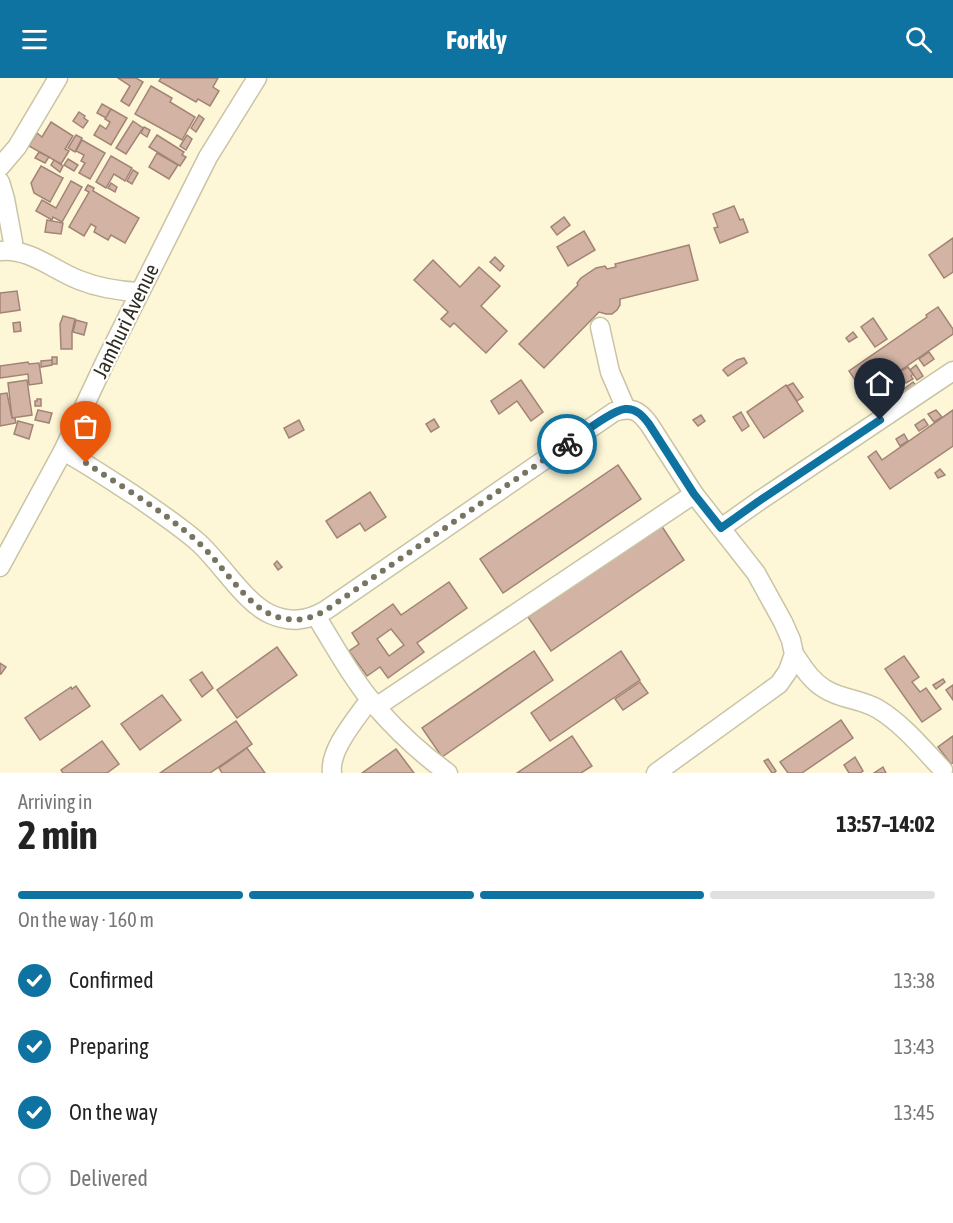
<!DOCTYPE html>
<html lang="en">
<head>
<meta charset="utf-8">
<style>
	:root { --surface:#fff; --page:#f2f2f2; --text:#222; --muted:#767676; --line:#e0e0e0; --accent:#0e73a0 }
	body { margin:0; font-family:"Asap Condensed",sans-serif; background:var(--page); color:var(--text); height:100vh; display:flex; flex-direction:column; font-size:22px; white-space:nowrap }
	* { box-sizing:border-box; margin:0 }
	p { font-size:20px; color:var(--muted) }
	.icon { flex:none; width:33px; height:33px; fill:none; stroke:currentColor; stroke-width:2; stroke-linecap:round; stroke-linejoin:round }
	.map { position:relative; height:695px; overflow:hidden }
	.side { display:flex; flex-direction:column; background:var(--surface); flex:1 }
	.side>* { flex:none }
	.pin { position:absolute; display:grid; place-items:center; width:51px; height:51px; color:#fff; margin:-62px -26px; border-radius:50% 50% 50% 0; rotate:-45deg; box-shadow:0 0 6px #0007 }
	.pin .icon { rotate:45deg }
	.courier { position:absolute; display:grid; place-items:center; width:60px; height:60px; margin:-30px; border:4px solid #0e73a0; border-radius:50%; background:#fff; color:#222; box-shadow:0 2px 8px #0007 }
	.headline em { font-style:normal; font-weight:700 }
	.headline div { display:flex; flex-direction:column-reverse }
	.headline { display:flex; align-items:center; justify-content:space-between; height:102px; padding:0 18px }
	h1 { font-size:39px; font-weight:700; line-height:45px }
	.bar { display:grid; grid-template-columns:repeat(4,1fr); gap:9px 6px; align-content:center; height:72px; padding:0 18px }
	.bar i { height:8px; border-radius:4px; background:var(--line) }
	.bar .on { background:var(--accent) }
	.bar p { grid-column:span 4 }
	ol { padding:0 18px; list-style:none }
	li { display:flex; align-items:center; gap:18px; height:66px }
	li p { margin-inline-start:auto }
	li .icon { padding:6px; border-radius:50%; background:var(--accent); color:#fff; stroke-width:4 }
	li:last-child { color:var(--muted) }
	li i { width:33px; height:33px; border:3px solid var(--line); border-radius:50% }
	header { display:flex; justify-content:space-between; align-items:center; height:78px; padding:0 18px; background:var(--accent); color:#fff; font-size:27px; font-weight:700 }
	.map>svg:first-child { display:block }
	.building { fill:#d2b3a4; stroke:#a28476; stroke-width:1.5; fill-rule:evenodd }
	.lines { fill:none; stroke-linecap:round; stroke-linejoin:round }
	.minor-casing { stroke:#c9c4a5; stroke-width:21 }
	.minor { stroke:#fff; stroke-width:18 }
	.done { stroke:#777461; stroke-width:6; stroke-dasharray:0 10.8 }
	.route { stroke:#0e73a0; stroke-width:8 }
	.labels { text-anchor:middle; stroke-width:4.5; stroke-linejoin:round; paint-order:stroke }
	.street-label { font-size:21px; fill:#2f2d21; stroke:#fff }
</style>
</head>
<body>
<header><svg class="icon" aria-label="menu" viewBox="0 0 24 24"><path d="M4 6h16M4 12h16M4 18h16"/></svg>Forkly<svg class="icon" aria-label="search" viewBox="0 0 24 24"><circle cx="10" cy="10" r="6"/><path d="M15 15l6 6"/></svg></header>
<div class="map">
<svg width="953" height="695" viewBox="0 0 953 695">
	<rect width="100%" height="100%" fill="#fdf7d7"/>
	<g class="building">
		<path d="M 118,0 L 136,0 L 143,4 L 129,28 L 121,23 L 130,8 Z"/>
		<path d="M 161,0 L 218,0 L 213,9 L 219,13 L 210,28 L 198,21 L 196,24 L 159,3 Z"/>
		<path d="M 151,8 L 172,20 L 170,24 L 195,39 L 182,62 L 135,36 Z"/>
		<path d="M 102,26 L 111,31 L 106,40 L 97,35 Z"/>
		<path d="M 111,31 L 127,40 L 111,67 L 94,57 L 100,47 L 106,51 L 110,44 L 105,41 Z"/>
		<path d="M 79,34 L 85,38 L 84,40 L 88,43 L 83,50 L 73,43 Z"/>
		<path d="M 199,37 L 204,41 L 196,54 L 191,50 Z"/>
		<path d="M 133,43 L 143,50 L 126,76 L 116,70 Z"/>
		<path d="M 51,44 L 73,58 L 65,71 L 69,73 L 61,86 L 29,68 L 37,55 L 42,59 Z"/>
		<path d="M 144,49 L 150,52 L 147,59 L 141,55 Z"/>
		<path d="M 76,57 L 82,60 L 75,74 L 68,70 Z"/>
		<path d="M 157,57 L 184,74 L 182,77 L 186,79 L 180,88 L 149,69 Z"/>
		<path d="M 187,57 L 192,61 L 186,72 L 180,68 Z"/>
		<path d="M 82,62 L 105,75 L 90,101 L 79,95 L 85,85 L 81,83 L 84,77 L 76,73 Z"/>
		<path d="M 39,74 L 49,79 L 45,85 L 35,80 Z"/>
		<path d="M 157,75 L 178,87 L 169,101 L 149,89 Z"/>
		<path d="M 111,78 L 132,90 L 125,103 L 114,96 L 106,110 L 96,104 Z"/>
		<path d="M 68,81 L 78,87 L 74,93 L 64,87 Z"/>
		<path d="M 54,82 L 63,88 L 60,94 L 51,87 Z"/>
		<path d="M 41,88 L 63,100 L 50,124 L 34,115 L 31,105 Z"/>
		<path d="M 133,92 L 138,95 L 132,106 L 127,103 Z"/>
		<path d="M 71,103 L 82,109 L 62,144 L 53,139 L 52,142 L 36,133 L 42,122 L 56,130 Z"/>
		<path d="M 111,105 L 117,109 L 115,114 L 108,110 Z"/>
		<path d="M 88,107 L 94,110 L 93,113 L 139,140 L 125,165 L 111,157 L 108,162 L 94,154 L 96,149 L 91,146 L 84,158 L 69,149 L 89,114 L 85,112 Z"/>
		<path d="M 734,128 L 740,142 L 743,141 L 748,154 L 720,165 L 714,150 L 718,149 L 713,136 Z"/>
		<path d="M 564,139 L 570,147 L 557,157 L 551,149 Z"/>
		<path d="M 47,142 L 63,145 L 61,156 L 45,154 Z"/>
		<path d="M 584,153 L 595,172 L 568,188 L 557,169 Z"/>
		<path d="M 953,160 L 953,194 L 944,200 L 929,177 Z"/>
		<path d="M 689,167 L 698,202 L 620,221 L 620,227 L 617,232 L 612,236 L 606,236 L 599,234 L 544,290 L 519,266 L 578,207 L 577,205 L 581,200 L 596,190 L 605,188 L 607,191 L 616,189 L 615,186 Z"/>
		<path d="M 495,179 L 504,188 L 500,193 L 490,184 Z"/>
		<path d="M 433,182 L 460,209 L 479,189 L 500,208 L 481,228 L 507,253 L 486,275 L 454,245 L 450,249 L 441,241 L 448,234 L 414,202 Z"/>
		<path d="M 17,213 L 20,232 L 0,235 L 0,215 Z"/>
		<path d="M 938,229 L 953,251 L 953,256 L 865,317 L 849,293 L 927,239 L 926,237 Z"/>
		<path d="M 63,238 L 75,241 L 72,254 L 72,271 L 61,271 L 60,246 Z"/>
		<path d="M 873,240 L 887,261 L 875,269 L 861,249 Z"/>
		<path d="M 76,242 L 87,245 L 84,257 L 73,254 Z"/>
		<path d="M 20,244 L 21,253 L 14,254 L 13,245 Z"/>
		<path d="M 853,254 L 857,259 L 849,264 L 846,260 Z"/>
		<path d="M 929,274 L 934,281 L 924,288 L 919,281 Z"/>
		<rect x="52" y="279" width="5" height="7"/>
		<path d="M 744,280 L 747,285 L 728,298 L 723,292 L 725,290 L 737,282 Z"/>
		<path d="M 52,282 L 52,287 L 41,289 L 41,283 Z"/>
		<path d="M 28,284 L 29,286 L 39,285 L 42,305 L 29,307 L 28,296 L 0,300 L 0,288 Z"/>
		<path d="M 916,287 L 923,298 L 917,302 L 910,292 Z"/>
		<path d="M 908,289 L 913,296 L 911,298 L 913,301 L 906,305 L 899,294 Z"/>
		<path d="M 895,298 L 900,305 L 892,311 L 887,305 Z"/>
		<path d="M 27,302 L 32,337 L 12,340 L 8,305 Z"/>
		<path d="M 521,302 L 543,334 L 531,343 L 517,323 L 499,336 L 491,323 Z"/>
		<path d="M 913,304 L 918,310 L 905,320 L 900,314 Z"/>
		<path d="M 793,305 L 803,319 L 797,323 L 787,308 Z"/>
		<path d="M 786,307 L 803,333 L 764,360 L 747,334 Z"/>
		<path d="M 7,315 L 12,340 L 15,340 L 16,345 L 0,348 L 0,316 Z"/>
		<path d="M 37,321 L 41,321 L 41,328 L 35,328 L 35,323 L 37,323 Z"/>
		<path d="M 38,332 L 52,335 L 49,345 L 35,342 Z"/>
		<path d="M 936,332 L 942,339 L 934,344 L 928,336 Z"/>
		<path d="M 953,332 L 953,368 L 890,411 L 868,379 L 876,373 L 882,382 Z"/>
		<path d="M 741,334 L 749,348 L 742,353 L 733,339 Z"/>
		<path d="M 701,337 L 705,343 L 698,348 L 693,342 Z"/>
		<path d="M 434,341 L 439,349 L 431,354 L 426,346 Z"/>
		<path d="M 924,341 L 928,347 L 919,353 L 915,347 Z"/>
		<path d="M 299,342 L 304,352 L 289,360 L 284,350 Z"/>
		<path d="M 18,343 L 33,347 L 29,361 L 14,356 Z"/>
		<path d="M 904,356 L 908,363 L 900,368 L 896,361 Z"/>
		<path d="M 618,387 L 641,421 L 503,515 L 480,481 Z"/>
		<path d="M 940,391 L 945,397 L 938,400 L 935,395 Z"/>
		<path d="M 370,414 L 386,439 L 365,453 L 360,445 L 337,460 L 326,443 Z"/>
		<path d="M 661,447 L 684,482 L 551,573 L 528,539 Z"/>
		<path d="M 277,483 L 282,489 L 278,492 L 274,486 Z"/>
		<path d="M 449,504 L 467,530 L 417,565 L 424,574 L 388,600 L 380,589 L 367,598 L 349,573 L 359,566 L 352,555 L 393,526 L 401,537 ZM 391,551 L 404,567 L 389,578 L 377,561 Z"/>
		<path d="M 277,569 L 297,597 L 237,640 L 217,612 Z"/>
		<path d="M 534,573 L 553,602 L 442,679 L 422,650 Z"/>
		<path d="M 621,573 L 640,602 L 550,663 L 531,635 Z"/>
		<path d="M 904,578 L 919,599 L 912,604 L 920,614 L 926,610 L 941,631 L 922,644 L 885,591 Z"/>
		<path d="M 0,585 L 6,589 L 1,596 L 0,596 Z"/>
		<path d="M 202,594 L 213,610 L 202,619 L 190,602 Z"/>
		<path d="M 943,601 L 945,604 L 936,611 L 933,607 Z"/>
		<path d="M 640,604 L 648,615 L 623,632 L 615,621 Z"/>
		<path d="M 953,607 L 953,622 L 946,612 Z"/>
		<path d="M 76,608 L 90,628 L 40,662 L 25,640 L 71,609 L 72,611 Z"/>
		<path d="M 162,617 L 181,642 L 140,672 L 121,646 Z"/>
		<path d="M 841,642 L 853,660 L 802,695 L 788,695 L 780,684 Z"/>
		<path d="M 236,643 L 252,666 L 210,695 L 160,695 Z"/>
		<path d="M 572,658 L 592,688 L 581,695 L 517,695 Z"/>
		<path d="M 953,658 L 953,685 L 951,686 L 938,669 Z"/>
		<path d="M 102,663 L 119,686 L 107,695 L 63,695 L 61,692 Z"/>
		<path d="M 247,670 L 265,695 L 222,695 L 219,690 Z"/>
		<path d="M 396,671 L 414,695 L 362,695 Z"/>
		<path d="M 855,679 L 863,693 L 860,695 L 849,695 L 844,687 Z"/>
		<path d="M 768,681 L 776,693 L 774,695 L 772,695 L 764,683 Z"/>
		<path d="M 883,689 L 886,695 L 874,695 Z"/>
	</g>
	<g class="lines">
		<defs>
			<g id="minor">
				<path d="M 0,89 L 17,69 L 58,0"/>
				<path d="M 0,104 L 5,121 L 13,164 L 12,172"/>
				<path d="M 0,173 C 30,170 53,192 79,202 C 99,210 118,213 139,214"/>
				<path d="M 600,249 L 610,294 L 626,331"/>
				<path d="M 63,373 C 89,387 112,403 137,419 C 158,434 180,448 199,465 C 221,485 245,525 270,536 C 290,545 307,543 326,532 L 614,334 C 631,329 638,331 649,346 L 694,416 L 756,495 L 783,544 L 791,562 L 794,576 L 788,593 L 779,606 L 656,695"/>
				<path d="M 721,450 L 759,423 L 953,293"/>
				<path d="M 0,489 L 63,373 L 106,282 L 208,79 L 257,0"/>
				<path d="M 316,538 C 335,569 353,602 377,630 C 398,654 423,677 448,695"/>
				<path d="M 794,576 C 803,589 811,603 825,611 C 840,621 861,621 878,631 C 903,646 923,671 943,692"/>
				<path d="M 376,629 L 694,416"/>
				<path d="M 332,695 C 329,671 357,640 370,621"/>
			</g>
		</defs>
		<use href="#minor" class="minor-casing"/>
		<use href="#minor" class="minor"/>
	</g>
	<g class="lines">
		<path class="done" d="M 86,385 C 124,410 165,434 199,465 C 221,485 244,524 270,536 C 290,545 307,543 326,532 L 567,366"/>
		<path class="route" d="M 567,366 C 579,358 612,332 625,331 C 636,330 643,338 649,346 L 694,416 L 721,450 L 759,423 L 880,342"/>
	</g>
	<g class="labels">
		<g class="street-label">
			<text transform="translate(126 243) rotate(-64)" y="7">Jamhuri Avenue</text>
		</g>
	</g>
</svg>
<div class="pin" style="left:86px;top:385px;background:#ea580c"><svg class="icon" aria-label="bag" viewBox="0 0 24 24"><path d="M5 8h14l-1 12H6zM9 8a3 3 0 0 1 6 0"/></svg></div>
<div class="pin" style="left:880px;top:342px;background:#1f2937"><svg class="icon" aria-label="home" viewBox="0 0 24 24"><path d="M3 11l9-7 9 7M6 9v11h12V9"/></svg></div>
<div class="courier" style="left:567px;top:366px"><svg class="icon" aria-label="bike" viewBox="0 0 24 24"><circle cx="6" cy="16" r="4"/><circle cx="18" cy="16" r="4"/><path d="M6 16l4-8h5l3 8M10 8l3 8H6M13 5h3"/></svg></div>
</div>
<section class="side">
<div class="headline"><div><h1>2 min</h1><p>Arriving in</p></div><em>13:57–14:02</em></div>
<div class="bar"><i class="on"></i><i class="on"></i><i class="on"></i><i></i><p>On the way · 160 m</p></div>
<ol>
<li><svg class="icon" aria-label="check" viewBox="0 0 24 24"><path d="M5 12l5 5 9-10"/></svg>Confirmed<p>13:38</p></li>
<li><svg class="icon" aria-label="check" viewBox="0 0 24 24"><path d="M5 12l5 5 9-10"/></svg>Preparing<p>13:43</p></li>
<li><svg class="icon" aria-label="check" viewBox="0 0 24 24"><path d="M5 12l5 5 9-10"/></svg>On the way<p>13:45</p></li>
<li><i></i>Delivered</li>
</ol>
</section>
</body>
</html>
